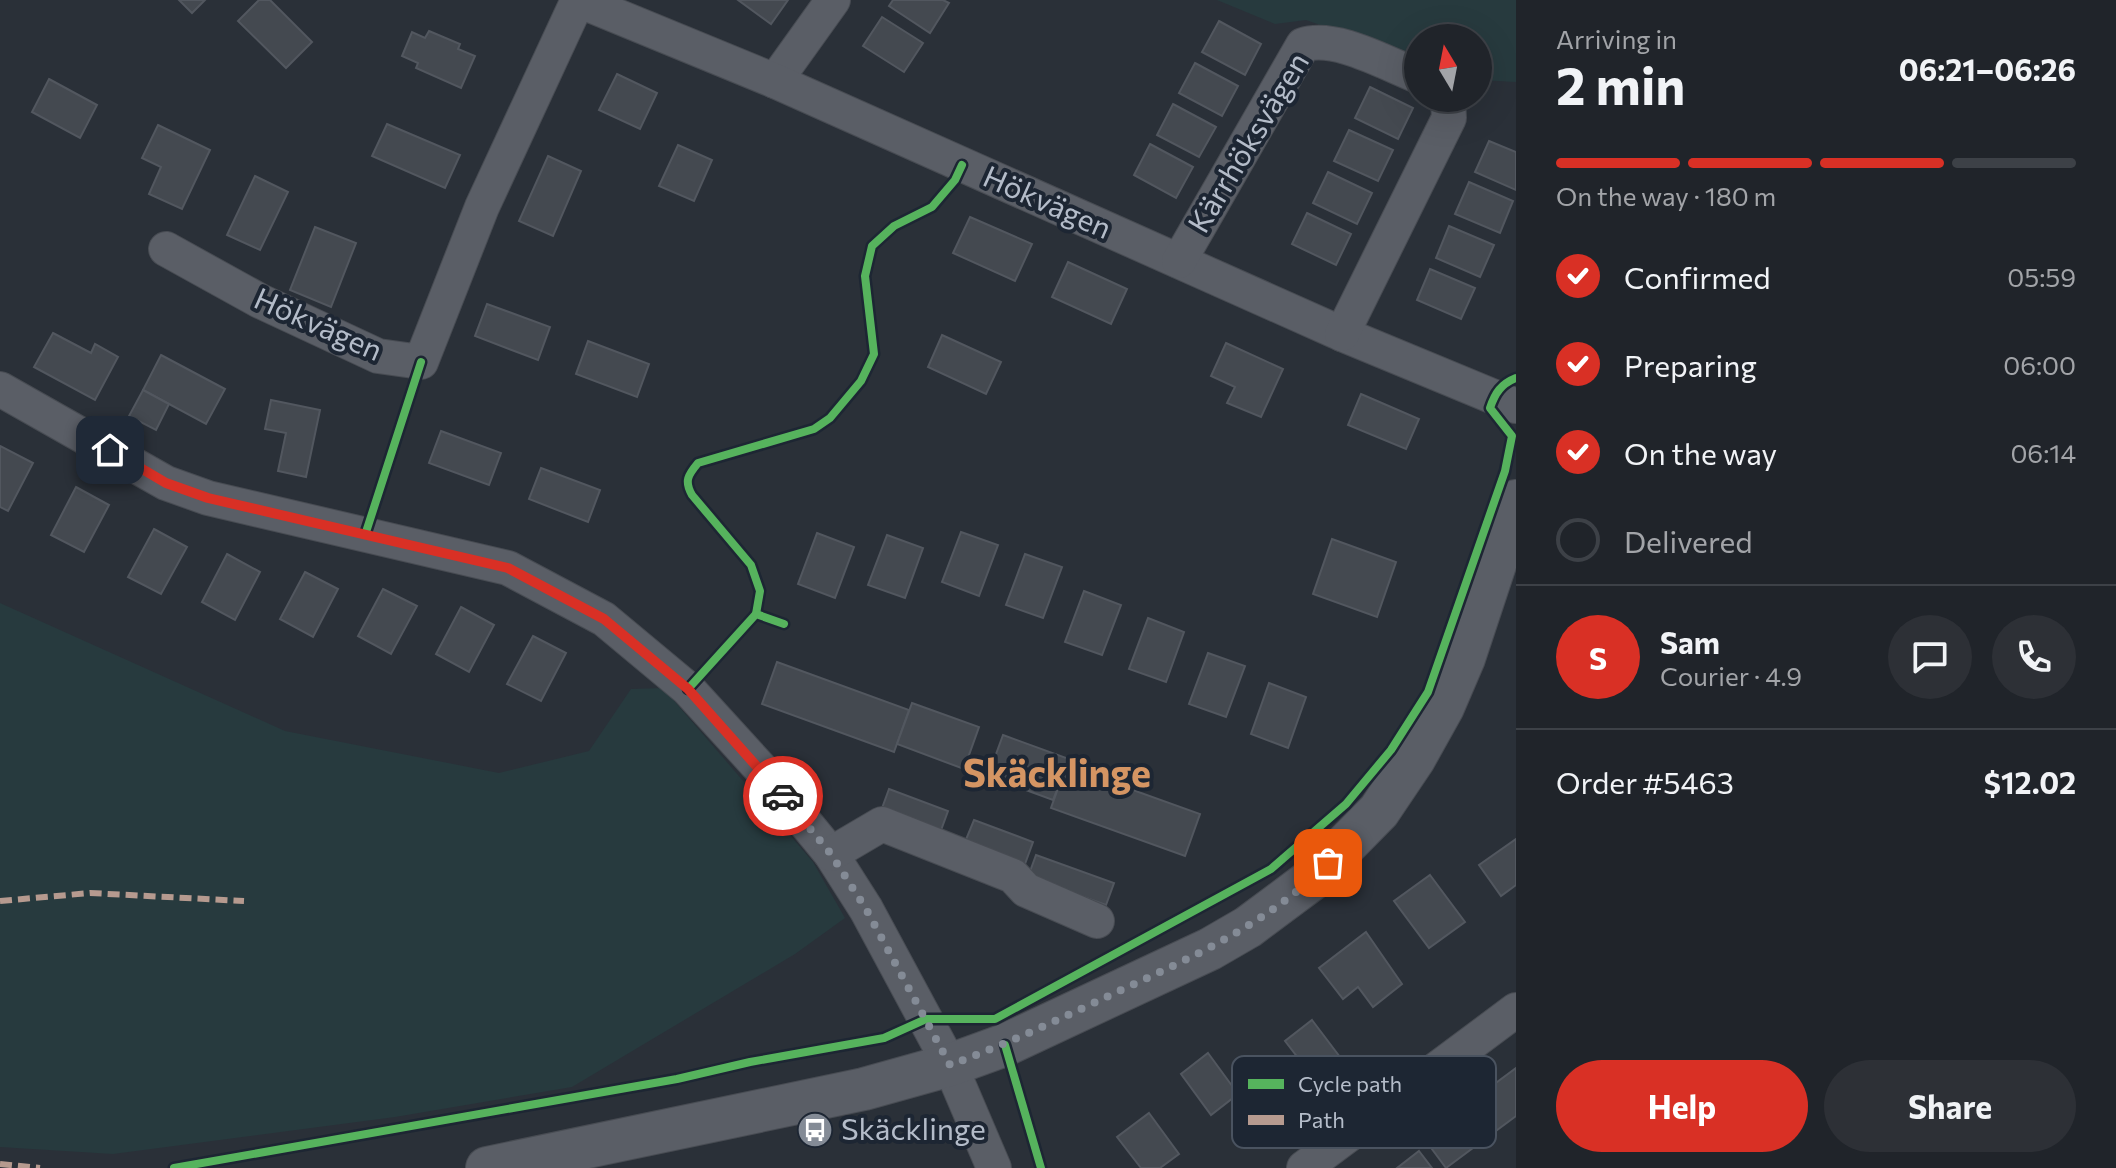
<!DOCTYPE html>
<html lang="en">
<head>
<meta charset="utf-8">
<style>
	:root { --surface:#20242a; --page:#2d3036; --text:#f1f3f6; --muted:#a2a4a8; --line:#3d4147; --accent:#d93025 }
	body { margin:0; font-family:Commissioner,sans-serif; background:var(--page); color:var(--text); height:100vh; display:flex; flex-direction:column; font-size:30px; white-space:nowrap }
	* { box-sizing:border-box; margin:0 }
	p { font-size:26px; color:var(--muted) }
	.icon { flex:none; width:44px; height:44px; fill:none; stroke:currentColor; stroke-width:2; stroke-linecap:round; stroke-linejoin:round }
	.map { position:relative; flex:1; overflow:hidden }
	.sheet { display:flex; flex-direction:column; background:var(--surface); width:600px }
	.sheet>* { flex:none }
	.needle { width:52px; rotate:350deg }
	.fabs { position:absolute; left:1404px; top:24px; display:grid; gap:16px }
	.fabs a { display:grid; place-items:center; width:88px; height:88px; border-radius:50%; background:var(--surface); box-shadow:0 8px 32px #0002,0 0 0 2px var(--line); font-size:40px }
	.pin { position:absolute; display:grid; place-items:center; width:68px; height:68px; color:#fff; margin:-34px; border-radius:16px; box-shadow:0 4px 12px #0006 }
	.courier { position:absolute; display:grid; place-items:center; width:80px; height:80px; margin:-40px; border:6px solid #d93025; border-radius:50%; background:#fff; color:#222; box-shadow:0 2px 10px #0007 }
	.head em { font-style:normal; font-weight:700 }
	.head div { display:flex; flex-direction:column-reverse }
	.head { display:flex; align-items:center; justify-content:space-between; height:136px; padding:0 40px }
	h1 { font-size:52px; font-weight:700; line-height:60px }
	.bar { display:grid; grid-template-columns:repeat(4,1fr); gap:12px 8px; align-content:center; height:96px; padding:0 40px }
	.bar i { height:10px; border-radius:6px; background:var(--line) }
	.bar .selected { background:var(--accent) }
	.bar p { grid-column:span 4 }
	.line { display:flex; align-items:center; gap:20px; padding:0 40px; border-top:2px solid var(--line) }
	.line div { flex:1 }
	.round { display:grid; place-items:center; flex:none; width:84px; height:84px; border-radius:42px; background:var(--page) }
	ol { padding:0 40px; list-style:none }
	li { display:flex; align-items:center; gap:24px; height:88px }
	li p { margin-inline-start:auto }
	li .icon { padding:8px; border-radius:50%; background:var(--accent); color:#fff; stroke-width:4 }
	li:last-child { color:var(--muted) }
	li i { width:44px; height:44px; border:4px solid var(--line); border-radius:50% }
	.button { display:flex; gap:16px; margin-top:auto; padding:16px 40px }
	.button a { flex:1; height:92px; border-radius:48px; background:var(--accent); color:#fff; font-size:32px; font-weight:700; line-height:92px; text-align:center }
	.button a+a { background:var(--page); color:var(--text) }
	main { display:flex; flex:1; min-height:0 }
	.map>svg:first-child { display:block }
	.green { fill:#273a3e }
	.building { fill:#444950; stroke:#52575f; stroke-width:2 }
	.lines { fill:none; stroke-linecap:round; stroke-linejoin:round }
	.minor-casing { stroke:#484c53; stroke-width:36 }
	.tertiary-casing { stroke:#484c53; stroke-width:44 }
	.minor { stroke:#5a5e66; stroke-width:34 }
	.tertiary { stroke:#5a5e66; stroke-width:42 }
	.quiet { stroke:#b69a8f; stroke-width:6; stroke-dasharray:12 6; stroke-linecap:butt }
	.cycleway-casing { stroke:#1d2633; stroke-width:13 }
	.cycleway { stroke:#56b35d; stroke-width:8 }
	.done { stroke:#848b96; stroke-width:8; stroke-dasharray:0 14.4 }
	.route { stroke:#d93025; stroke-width:10 }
	.labels { text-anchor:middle; stroke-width:8; stroke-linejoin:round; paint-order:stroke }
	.street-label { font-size:30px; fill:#b4bcc9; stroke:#1d2633 }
	.poi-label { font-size:30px; fill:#b4bcc9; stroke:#1d2633; text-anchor:start }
	.district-label { font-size:38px; font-weight:bold; fill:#d59563; stroke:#1d2633 }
	.key { fill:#1d2633; stroke:#4a5360; stroke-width:2 }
	.key-label { font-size:22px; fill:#b4bcc9 }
</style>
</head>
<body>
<main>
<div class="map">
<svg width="1516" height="1168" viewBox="0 0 1516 1168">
	<rect width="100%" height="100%" fill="#2a3038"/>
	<g class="green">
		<path d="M 1217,0 L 1516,0 L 1516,82 L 1478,80 L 1478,38 L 1418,38 L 1418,59 L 1306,20 L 1275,24 Z"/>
		<path d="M 0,603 L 285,731 L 499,773 L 589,751 L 631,689 L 663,688 L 813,862 L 845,918 L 795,954 L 572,1087 L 395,1117 L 113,1154 L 0,1147 Z"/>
	</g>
	<g class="building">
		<path d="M 179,0 L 205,0 L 192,13 Z"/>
		<path d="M 259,0 L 270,0 L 312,42 L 286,68 L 238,21 Z"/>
		<path d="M 738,0 L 788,0 L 771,24 Z"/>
		<path d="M 893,0 L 943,0 L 949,3 L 930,33 L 889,6 Z"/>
		<path d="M 882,17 L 923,43 L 904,72 L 863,46 Z"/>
		<path d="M 1219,21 L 1261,44 L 1245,75 L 1202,52 Z"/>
		<path d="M 429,31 L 460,44 L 458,49 L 475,56 L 461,88 L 416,68 L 418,63 L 402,56 L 412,32 L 425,38 Z"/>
		<path d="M 1195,63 L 1238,86 L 1222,116 L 1179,93 Z"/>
		<path d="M 617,74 L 657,93 L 640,129 L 599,110 Z"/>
		<path d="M 49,79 L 97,105 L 80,138 L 32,112 Z"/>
		<path d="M 1370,87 L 1413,108 L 1398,139 L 1355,118 Z"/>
		<path d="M 1173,104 L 1216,127 L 1199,157 L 1157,135 Z"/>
		<path d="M 387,124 L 460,155 L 445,188 L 372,156 Z"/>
		<path d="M 158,125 L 210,150 L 182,209 L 149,194 L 161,167 L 142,158 Z"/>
		<path d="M 1349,130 L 1393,150 L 1378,181 L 1334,161 Z"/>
		<path d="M 1489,141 L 1516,152 L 1516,190 L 1475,172 Z"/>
		<path d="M 1150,144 L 1193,167 L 1176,198 L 1134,175 Z"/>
		<path d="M 678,145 L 712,160 L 694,201 L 659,186 Z"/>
		<path d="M 548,156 L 581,171 L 553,236 L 519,221 Z"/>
		<path d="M 1328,172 L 1372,193 L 1357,224 L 1313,203 Z"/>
		<path d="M 255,176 L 288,192 L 260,250 L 227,235 Z"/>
		<path d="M 1469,182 L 1513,201 L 1500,233 L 1455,214 Z"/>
		<path d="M 1307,213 L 1351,234 L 1336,265 L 1292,244 Z"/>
		<path d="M 970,217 L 1032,244 L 1015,281 L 953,253 Z"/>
		<path d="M 1449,226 L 1494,245 L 1480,277 L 1436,258 Z"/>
		<path d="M 315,227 L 356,243 L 331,307 L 290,290 Z"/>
		<path d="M 1068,262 L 1127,289 L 1111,324 L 1052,297 Z"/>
		<path d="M 1430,269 L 1475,288 L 1461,319 L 1417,300 Z"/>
		<path d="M 487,304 L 550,327 L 538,360 L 475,336 Z"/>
		<path d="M 53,333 L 91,353 L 95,344 L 118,357 L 95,400 L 34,367 Z"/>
		<path d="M 942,335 L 1001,362 L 986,394 L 928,367 Z"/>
		<path d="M 588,341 L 649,364 L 637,397 L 576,374 Z"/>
		<path d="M 1226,343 L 1283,369 L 1261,417 L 1227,403 L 1235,387 L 1211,376 Z"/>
		<path d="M 161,355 L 225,389 L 206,424 L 143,390 Z"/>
		<path d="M 143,390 L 169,404 L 156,430 L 129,416 Z"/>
		<path d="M 1361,394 L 1419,419 L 1406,449 L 1348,425 Z"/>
		<path d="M 271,400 L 320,410 L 306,477 L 278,471 L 286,433 L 265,429 Z"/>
		<path d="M 441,431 L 501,453 L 489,485 L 429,463 Z"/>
		<path d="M 0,446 L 33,463 L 8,511 L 0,507 Z"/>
		<path d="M 541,468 L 600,490 L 588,522 L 529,499 Z"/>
		<path d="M 76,487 L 109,505 L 84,552 L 51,535 Z"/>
		<path d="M 154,529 L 187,547 L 161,594 L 128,577 Z"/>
		<path d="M 961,532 L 998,545 L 979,596 L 942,582 Z"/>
		<path d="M 817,533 L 854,547 L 835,598 L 798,584 Z"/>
		<path d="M 887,535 L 923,548 L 905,598 L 868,585 Z"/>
		<path d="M 1332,539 L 1396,562 L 1377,617 L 1313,594 Z"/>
		<path d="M 227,554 L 260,572 L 235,620 L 202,602 Z"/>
		<path d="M 1025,554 L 1062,567 L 1043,618 L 1006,605 Z"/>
		<path d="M 305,572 L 338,589 L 313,637 L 280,619 Z"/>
		<path d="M 383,589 L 417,606 L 391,654 L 358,636 Z"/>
		<path d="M 1084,591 L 1121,605 L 1102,655 L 1065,642 Z"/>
		<path d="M 461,607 L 494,625 L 469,672 L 436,654 Z"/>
		<path d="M 1148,618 L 1184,632 L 1166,682 L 1129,669 Z"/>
		<path d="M 533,636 L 566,653 L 541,701 L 507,684 Z"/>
		<path d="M 1208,653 L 1245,666 L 1226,717 L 1189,704 Z"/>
		<path d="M 777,662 L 909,710 L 894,752 L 762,704 Z"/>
		<path d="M 1269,683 L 1306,697 L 1288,748 L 1251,734 Z"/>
		<path d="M 912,703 L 979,727 L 964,769 L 897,744 Z"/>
		<path d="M 1003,735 L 1069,759 L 1053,800 L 988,776 Z"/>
		<path d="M 1066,766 L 1200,814 L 1185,856 L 1051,808 Z"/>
		<path d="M 889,789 L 948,811 L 940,833 L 881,811 Z"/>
		<path d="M 974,820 L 1033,842 L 1025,864 L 965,842 Z"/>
		<path d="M 1516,839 L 1516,885 L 1501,896 L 1479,865 Z"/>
		<path d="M 1036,855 L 1114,883 L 1106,905 L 1028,877 Z"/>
		<path d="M 1430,875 L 1465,922 L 1429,948 L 1394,901 Z"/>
		<path d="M 1366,932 L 1402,984 L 1373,1007 L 1358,987 L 1343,999 L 1319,968 Z"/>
		<path d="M 1312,1020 L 1343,1061 L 1316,1081 L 1285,1041 Z"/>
		<path d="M 1208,1053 L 1238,1094 L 1211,1115 L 1181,1074 Z"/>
		<path d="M 1516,1068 L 1516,1116 L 1446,1168 L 1423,1137 Z"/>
		<path d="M 1149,1113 L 1179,1154 L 1160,1168 L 1141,1168 L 1117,1137 Z"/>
		<path d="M 1419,1151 L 1432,1168 L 1397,1168 Z"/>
	</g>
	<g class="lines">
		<defs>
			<g id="minor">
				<path d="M 775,81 L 833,0"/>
				<path d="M 166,249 L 260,301 L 378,356 L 421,362 L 482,207 L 578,0 L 775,81 L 1342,334 L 1516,406"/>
				<path d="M 1179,261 L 1303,45 C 1335,34 1387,64 1418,76"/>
				<path d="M 1342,334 L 1449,118 L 1448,98"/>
				<path d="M 0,389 L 166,483 L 208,498 L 508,568 L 604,619 L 688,689 L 761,769 L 831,854 L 866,909 L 950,1065 L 994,1168"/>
				<path d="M 831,854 L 882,824 L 1013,876 L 1026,890 L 1097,921"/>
				<path d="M 1304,1168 L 1516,1010"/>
			</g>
			<path id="tertiary" d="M 487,1168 L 864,1089 L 950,1065 L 1005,1045 L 1210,949 L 1248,927 L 1311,880 L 1379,811 L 1414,759 L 1443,707 L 1464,658 L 1516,501"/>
		</defs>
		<use href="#minor" class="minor-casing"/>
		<use href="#tertiary" class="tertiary-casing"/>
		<use href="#minor" class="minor"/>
		<use href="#tertiary" class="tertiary"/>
		<g class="quiet">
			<path d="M 0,901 L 90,893 L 244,901"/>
			<path d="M 0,1164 L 40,1168"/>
		</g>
		<defs>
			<g id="cycleway">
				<path d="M 366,532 L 421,362"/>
				<path d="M 756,614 L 760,591 L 751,565 L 692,495 C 684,481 688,475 698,463 L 814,429 L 830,418 L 861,381 L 874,354 L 865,276 L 872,246 L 894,226 L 932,207 L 955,180 L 962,165"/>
				<path d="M 688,689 L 756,614 L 784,624"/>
				<path d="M 1005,1045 L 1041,1168"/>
				<path d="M 174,1168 L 677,1079 L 750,1062 L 884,1038 L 926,1019 L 995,1019 L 1271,869 L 1346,804 L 1391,750 L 1428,692 L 1505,471 L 1512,436 L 1490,408 C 1495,393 1501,384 1516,378"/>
			</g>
		</defs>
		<use href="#cycleway" class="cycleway-casing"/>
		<use href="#cycleway" class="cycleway"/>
	</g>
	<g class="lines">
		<path class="done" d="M 783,796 L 831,854 L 866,909 L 950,1065 C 1007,1044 1062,1018 1117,992 C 1193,957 1269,923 1328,863"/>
		<path class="route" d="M 110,450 L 166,483 L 208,498 L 508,568 L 604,619 L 688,689 L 783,796"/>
	</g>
	<defs>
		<symbol id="bus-disc" viewBox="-11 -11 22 22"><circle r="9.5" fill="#848b96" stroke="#1d2633"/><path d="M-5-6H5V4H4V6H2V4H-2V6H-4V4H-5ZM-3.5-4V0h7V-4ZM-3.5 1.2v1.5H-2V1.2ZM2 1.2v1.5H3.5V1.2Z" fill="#fff"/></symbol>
	</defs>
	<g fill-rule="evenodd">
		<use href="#bus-disc" x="795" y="1110" width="40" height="40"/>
	</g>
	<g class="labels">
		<g class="street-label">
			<text transform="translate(1249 143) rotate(-59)" y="10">Kärrhöksvägen</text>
			<text transform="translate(1047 203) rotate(24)" y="10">Hökvägen</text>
			<text transform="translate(318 325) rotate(24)" y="10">Hökvägen</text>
		</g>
		<g class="poi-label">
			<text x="841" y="1140">Skäcklinge</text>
		</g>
		<g class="district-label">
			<text x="1057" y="787">Skäcklinge</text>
		</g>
	</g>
	<rect x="1232" y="1056" width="264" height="92" rx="12" class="key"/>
	<rect x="1248" y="1079" width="36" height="10" fill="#56b35d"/>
	<rect x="1248" y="1115" width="36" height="10" fill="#b69a8f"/>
	<g class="key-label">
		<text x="1298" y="1092">Cycle path</text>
		<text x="1298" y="1128">Path</text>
	</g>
</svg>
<div class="fabs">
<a><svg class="needle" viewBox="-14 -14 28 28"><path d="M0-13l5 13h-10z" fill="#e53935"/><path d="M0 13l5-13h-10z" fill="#a2a4a8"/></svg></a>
</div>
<div class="pin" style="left:1328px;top:863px;background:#ea580c"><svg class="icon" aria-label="bag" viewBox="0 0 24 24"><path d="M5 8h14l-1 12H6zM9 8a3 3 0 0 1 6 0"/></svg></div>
<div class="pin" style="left:110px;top:450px;background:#1f2937"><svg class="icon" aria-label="home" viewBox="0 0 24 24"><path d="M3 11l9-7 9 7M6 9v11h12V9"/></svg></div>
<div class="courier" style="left:783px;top:796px"><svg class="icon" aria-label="car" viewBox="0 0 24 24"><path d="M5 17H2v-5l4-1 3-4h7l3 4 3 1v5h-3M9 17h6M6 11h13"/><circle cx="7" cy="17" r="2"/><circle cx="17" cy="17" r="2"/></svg></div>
</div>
<section class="sheet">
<div class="head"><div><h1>2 min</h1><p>Arriving in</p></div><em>06:21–06:26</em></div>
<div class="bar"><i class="selected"></i><i class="selected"></i><i class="selected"></i><i></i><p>On the way · 180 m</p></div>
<ol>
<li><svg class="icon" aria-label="check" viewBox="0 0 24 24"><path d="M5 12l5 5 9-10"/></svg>Confirmed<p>05:59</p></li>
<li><svg class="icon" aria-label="check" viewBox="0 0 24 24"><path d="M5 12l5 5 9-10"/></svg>Preparing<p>06:00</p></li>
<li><svg class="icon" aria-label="check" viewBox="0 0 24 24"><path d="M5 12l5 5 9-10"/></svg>On the way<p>06:14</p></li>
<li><i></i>Delivered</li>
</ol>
<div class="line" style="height:144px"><b class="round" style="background:var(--accent);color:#fff">S</b><div><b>Sam</b><p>Courier · 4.9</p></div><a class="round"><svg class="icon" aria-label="chat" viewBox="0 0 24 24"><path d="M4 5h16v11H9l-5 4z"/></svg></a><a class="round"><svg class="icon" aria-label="phone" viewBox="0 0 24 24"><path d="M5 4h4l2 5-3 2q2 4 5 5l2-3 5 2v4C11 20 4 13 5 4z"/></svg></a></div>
<div class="line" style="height:104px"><div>Order #5463</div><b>$12.02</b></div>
<div class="button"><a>Help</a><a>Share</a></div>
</section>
</main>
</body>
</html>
